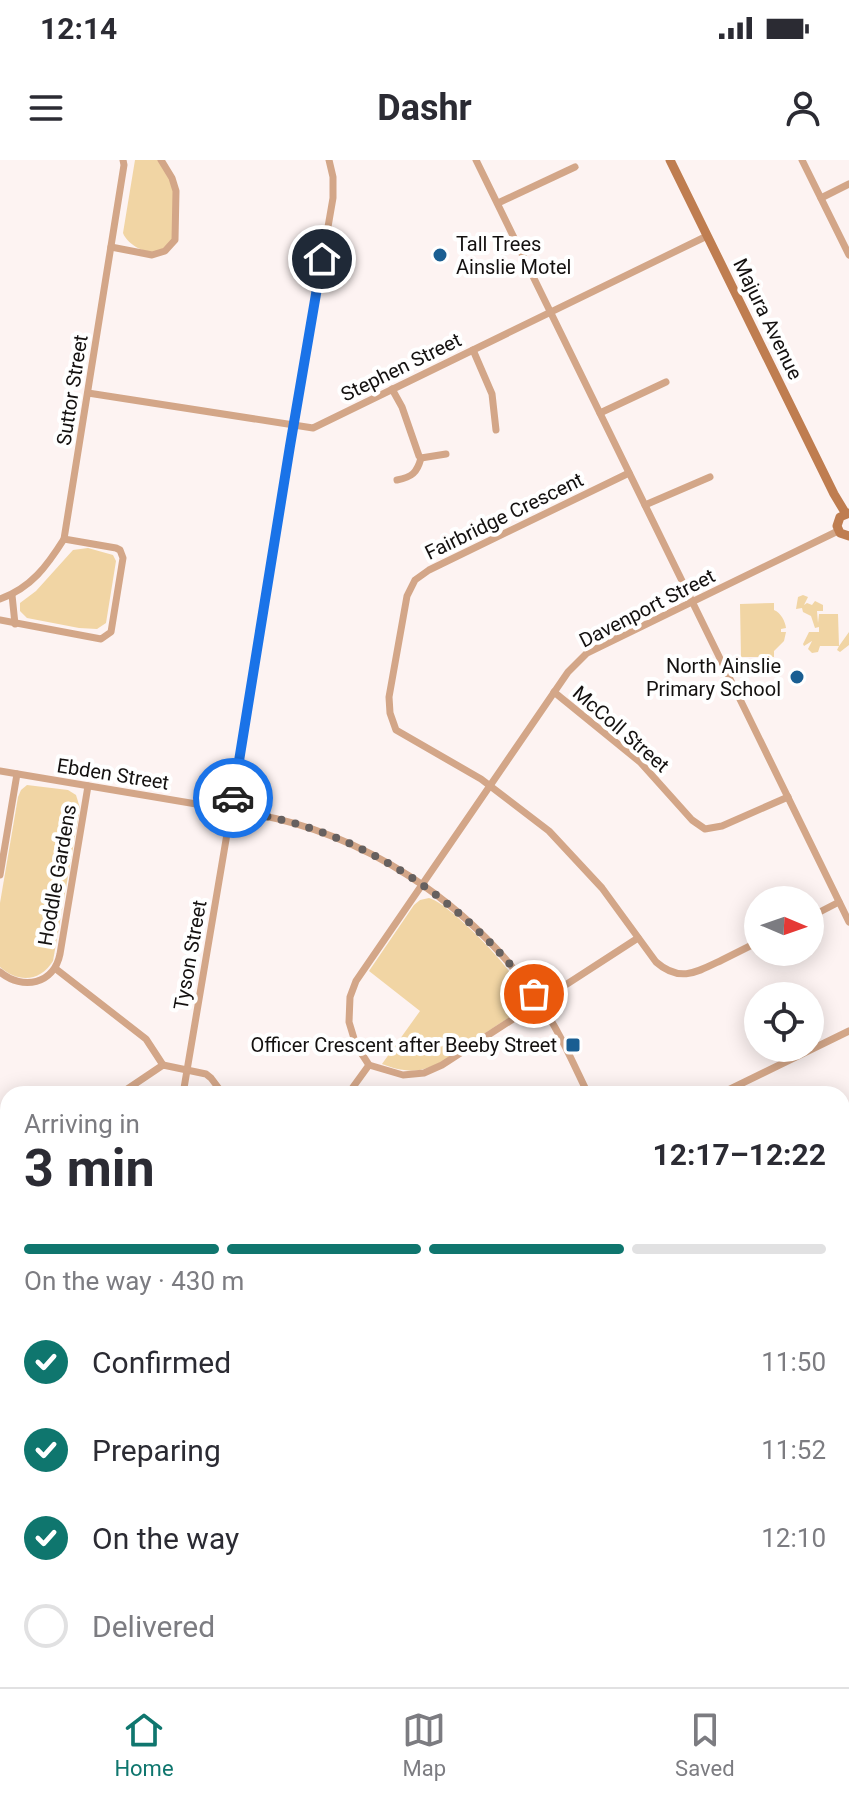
<!DOCTYPE html>
<html lang="en">
<head>
<meta charset="utf-8">
<style>
	:root { --surface:#fff; --page:#f2f2f3; --text:#2b2b33; --muted:#7c7c81; --line:#e1e1e2; --accent:#0f766e }
	body { margin:0; font-family:Roboto,sans-serif; background:var(--page); color:var(--text); height:100vh; display:flex; flex-direction:column; font-size:30px; white-space:nowrap }
	* { box-sizing:border-box; margin:0 }
	p { font-size:26px; color:var(--muted) }
	.icon { flex:none; width:44px; height:44px; fill:none; stroke:currentColor; stroke-width:2; stroke-linecap:round; stroke-linejoin:round }
	.map { position:relative; flex:1; overflow:hidden }
	.panel { position:absolute; left:0px; top:926px; width:850px; height:602px; display:flex; flex-direction:column; background:var(--surface); border-radius:24px 24px 0 0; box-shadow:0 4px 20px #0003 }
	.panel>* { flex:none }
	.needle { width:52px; rotate:92deg }
	.tools { position:absolute; left:744px; top:726px; display:grid; gap:16px }
	.tools a { display:grid; place-items:center; width:80px; height:80px; border-radius:50%; background:var(--surface); box-shadow:0 4px 20px #0003; font-size:40px }
	.pin { position:absolute; display:grid; place-items:center; width:68px; height:68px; color:#fff; margin:-34px; border:4px solid #fff; border-radius:50%; box-shadow:0 2px 8px #0007 }
	.courier { position:absolute; display:grid; place-items:center; width:80px; height:80px; margin:-40px; border:6px solid #1a73e8; border-radius:50%; background:#fff; color:#222; box-shadow:0 2px 10px #0007 }
	.overview em { font-style:normal; font-weight:700 }
	.overview div { display:flex; flex-direction:column-reverse }
	.overview { display:flex; align-items:center; justify-content:space-between; height:136px; padding:0 24px }
	h1 { font-size:52px; font-weight:700; line-height:60px }
	.bar { display:grid; grid-template-columns:repeat(4,1fr); gap:12px 8px; align-content:center; height:96px; padding:0 24px }
	.bar i { height:10px; border-radius:6px; background:var(--line) }
	.bar .current { background:var(--accent) }
	.bar p { grid-column:span 4 }
	ol { padding:0 24px; list-style:none }
	li { display:flex; align-items:center; gap:24px; height:88px }
	li p { margin-inline-start:auto }
	li .icon { padding:8px; border-radius:50%; background:var(--accent); color:#fff; stroke-width:4 }
	li:last-child { color:var(--muted) }
	li i { width:44px; height:44px; border:4px solid var(--line); border-radius:50% }
	.status { display:flex; justify-content:space-between; align-items:center; height:56px; padding:0 40px; background:var(--surface); direction:ltr }
	.status svg { height:22px; fill:currentColor }
	header { display:flex; justify-content:space-between; align-items:center; height:104px; padding:0 24px; background:var(--surface); font-size:36px; font-weight:700 }
	.menu { display:flex; justify-content:space-around; align-items:center; height:112px; border-top:2px solid var(--line); background:var(--surface); font-size:22px; color:var(--muted) }
	.menu a { display:grid; justify-items:center; gap:4px }
	.menu .current { color:var(--accent) }
	.map>svg:first-child { display:block }
	.green { fill:#f1d5a4 }
	.lines { fill:none; stroke-linecap:round; stroke-linejoin:round }
	.stream { stroke:#b884b3; stroke-width:3 }
	.street { stroke:#d3a688; stroke-width:7 }
	.secondary { stroke:#bf7d50; stroke-width:9 }
	.done { stroke:#66605f; stroke-width:8; stroke-dasharray:0 14.4 }
	.route { stroke:#1a73e8; stroke-width:10 }
	.poi-dot { fill:#1a5e92; stroke:#fff; stroke-width:3 }
	.labels { text-anchor:middle; stroke-width:8; stroke-linejoin:round; paint-order:stroke }
	.poi-label { font-size:20px; fill:#141110; stroke:#fff; text-anchor:end }
	.street-label { font-size:20px; fill:#141110; stroke:#fff }
</style>
</head>
<body>
<div class="status"><b>12:14</b><svg viewBox="0 0 49 12"><path d="M0 12V9h3v3zM5 12V6h3v6zM10 12V3h3v9zM15 12V0h3v12zM26 1h20v11H26zM47 4h2v5h-2z"/></svg></div>
<header><svg class="icon" aria-label="menu" viewBox="0 0 24 24"><path d="M4 6h16M4 12h16M4 18h16"/></svg>Dashr<svg class="icon" aria-label="person" viewBox="0 0 24 24"><circle cx="12" cy="8" r="4"/><path d="M4 21q1-7 8-7t8 7"/></svg></header>
<div class="map">
<svg width="849" height="1527" viewBox="0 0 849 1527">
	<rect width="100%" height="100%" fill="#fdf3f2"/>
	<g class="green">
		<path d="M 135,0 L 159,0 L 171,18 L 175,32 L 174,80 C 173,82 165,90 164,90 C 150,97 128,86 123,73 Z"/>
		<path d="M 88,388 L 113,395 L 116,401 L 106,463 L 97,469 L 79,468 L 27,458 L 20,451 L 20,443 L 36,431 L 73,390 Z"/>
		<path d="M 803,435 L 808,437 L 804,445 L 807,443 L 812,445 L 815,441 L 823,445 L 823,451 L 817,451 L 818,463 L 819,454 L 838,454 L 839,486 L 849,472 L 849,485 L 840,492 L 837,490 L 839,486 L 820,486 L 818,492 L 812,493 L 808,489 L 812,481 L 804,486 L 803,484 L 809,472 L 819,472 L 819,467 L 815,468 L 811,456 L 803,452 L 802,448 L 796,449 L 798,437 Z"/>
		<path d="M 774,443 L 774,450 C 781,453 785,461 786,468 L 781,469 L 781,472 L 786,472 L 784,481 L 774,491 L 774,497 L 741,497 L 740,444 Z"/>
		<path d="M 27,625 L 68,630 L 76,635 L 80,648 L 53,801 C 40,822 18,823 0,807 L 0,743 L 18,637 L 21,630 Z"/>
		<path d="M 429,738 C 448,742 526,820 524,839 C 523,842 520,848 518,850 C 512,857 501,862 493,868 C 471,881 449,902 424,909 C 410,913 395,909 382,904 L 420,851 L 369,811 L 414,745 L 420,740 Z"/>
		<path d="M 8,1288 L 8,1520 L 559,1520 L 564,1527 L 0,1527 L 0,1294 Z"/>
	</g>
	<g class="lines">
		<g class="stream">
			<path d="M 0,1351 L 8,1358"/>
			<path d="M 540,1520 L 546,1527"/>
			<path d="M 253,1527 L 255,1522 L 259,1520"/>
		</g>
		<g class="street">
			<path d="M 476,0 L 849,762"/>
			<path d="M 802,0 L 849,95"/>
			<path d="M 821,38 L 849,24"/>
			<path d="M 498,43 L 575,7"/>
			<path d="M 111,87 L 152,95 L 165,91 L 175,80 L 176,31 L 172,18 L 161,0"/>
			<path d="M 473,190 L 492,234 L 496,270"/>
			<path d="M 392,229 L 402,247 L 419,296 L 421,298 C 417,313 412,317 397,320"/>
			<path d="M 88,233 L 313,268 L 707,76"/>
			<path d="M 600,253 L 666,222"/>
			<path d="M 421,298 L 446,294"/>
			<path d="M 629,313 L 429,410 L 415,420 L 407,436 L 389,537 L 390,553 L 396,570 L 481,619 L 549,671 L 602,728 L 656,802 C 680,823 697,812 722,800 C 734,794 746,788 758,782"/>
			<path d="M 645,345 L 710,317"/>
			<path d="M 12,435 L 15,464"/>
			<path d="M 0,439 C 31,428 47,406 64,379 L 124,5 L 123,0"/>
			<path d="M 0,460 L 101,479 L 111,472 L 123,398 L 120,390 L 116,388 L 64,379"/>
			<path d="M 554,532 L 640,602 L 692,660 L 705,669 L 722,666 L 788,637"/>
			<path d="M 0,611 L 220,648"/>
			<path d="M 233,639 L 290,286 L 333,38 L 333,17 L 329,0"/>
			<circle cx="231" cy="651" r="11"/>
			<path d="M 242,652 C 362,670 470,742 539,842 C 559,870 573,903 588,934"/>
			<path d="M 0,715 L 17,614"/>
			<path d="M 810,757 L 839,742"/>
			<path d="M 638,778 L 442,905 L 424,913 L 403,915 L 369,905 L 356,885 L 349,862 L 350,837 L 356,821 L 568,512 L 587,493 L 838,371"/>
			<path d="M 56,809 L 146,879 L 163,905"/>
			<path d="M 0,812 C 23,831 54,824 60,794 L 88,626"/>
			<path d="M 120,934 L 163,905 L 206,914 L 211,918 L 223,934"/>
			<path d="M 183,934 L 229,662"/>
			<path d="M 348,934 L 369,905"/>
			<path d="M 720,934 L 849,871"/>
			<path d="M 0,960 L 8,961"/>
			<path d="M 842,1015 L 849,1012"/>
			<path d="M 0,1090 L 8,1105"/>
			<path d="M 842,1117 L 849,1127"/>
			<path d="M 842,1298 L 849,1306"/>
			<path d="M 842,1490 L 849,1498"/>
			<path d="M 643,1520 L 645,1527"/>
			<path d="M 838,1527 L 849,1516"/>
		</g>
		<g class="secondary">
			<path d="M 670,0 L 834,334 L 846,354"/>
			<path d="M 849,353 L 840,357 L 837,366 L 840,373 L 849,376"/>
		</g>
	</g>
	<g class="lines">
		<path class="done" d="M 233,638 L 241,646 L 242,652 C 360,669 463,739 534,834"/>
		<path class="route" d="M 233,638 L 290,286 L 322,99"/>
	</g>
	<g class="poi-dot">
		<circle cx="440" cy="95" r="8"/>
		<circle cx="797" cy="517" r="8"/>
		<rect x="565" y="877" width="16" height="16" rx="4"/>
	</g>
	<g class="labels">
		<g class="poi-label">
			<text x="456" y="91" text-anchor="start">Tall Trees<tspan x="456" dy="23">Ainslie Motel</tspan></text>
			<text x="781" y="513">North Ainslie<tspan x="781" dy="23">Primary School</tspan></text>
			<text x="557" y="892">Officer Crescent after Beeby Street</text>
		</g>
		<g class="street-label">
			<text transform="translate(768 159) rotate(64)" y="7">Majura Avenue</text>
			<text transform="translate(401 207) rotate(-26)" y="7">Stephen Street</text>
			<text transform="translate(72 230) rotate(-81)" y="7">Suttor Street</text>
			<text transform="translate(504 356) rotate(-26)" y="7">Fairbridge Crescent</text>
			<text transform="translate(647 448) rotate(-27)" y="7">Davenport Street</text>
			<text transform="translate(621 569) rotate(41)" y="7">McColl Street</text>
			<text transform="translate(113 614) rotate(9)" y="7">Ebden Street</text>
			<text transform="translate(57 715) rotate(-80)" y="7">Hoddle Gardens</text>
			<text transform="translate(190 795) rotate(-80)" y="7">Tyson Street</text>
		</g>
	</g>
</svg>
<div class="tools">
<a><svg class="needle" viewBox="-14 -14 28 28"><path d="M0-13l5 13h-10z" fill="#e53935"/><path d="M0 13l5-13h-10z" fill="#7c7c81"/></svg></a>
<a><svg class="icon" aria-label="locate" viewBox="0 0 24 24"><circle cx="12" cy="12" r="6"/><path d="M12 2v4M12 18v4M2 12h4M18 12h4"/></svg></a>
</div>
<div class="pin" style="left:534px;top:834px;background:#ea580c"><svg class="icon" aria-label="bag" viewBox="0 0 24 24"><path d="M5 8h14l-1 12H6zM9 8a3 3 0 0 1 6 0"/></svg></div>
<div class="pin" style="left:322px;top:99px;background:#1f2937"><svg class="icon" aria-label="home" viewBox="0 0 24 24"><path d="M3 11l9-7 9 7M6 9v11h12V9"/></svg></div>
<div class="courier" style="left:233px;top:638px"><svg class="icon" aria-label="car" viewBox="0 0 24 24"><path d="M5 17H2v-5l4-1 3-4h7l3 4 3 1v5h-3M9 17h6M6 11h13"/><circle cx="7" cy="17" r="2"/><circle cx="17" cy="17" r="2"/></svg></div>
<section class="panel">
<div class="overview"><div><h1>3 min</h1><p>Arriving in</p></div><em>12:17–12:22</em></div>
<div class="bar"><i class="current"></i><i class="current"></i><i class="current"></i><i></i><p>On the way · 430 m</p></div>
<ol>
<li><svg class="icon" aria-label="check" viewBox="0 0 24 24"><path d="M5 12l5 5 9-10"/></svg>Confirmed<p>11:50</p></li>
<li><svg class="icon" aria-label="check" viewBox="0 0 24 24"><path d="M5 12l5 5 9-10"/></svg>Preparing<p>11:52</p></li>
<li><svg class="icon" aria-label="check" viewBox="0 0 24 24"><path d="M5 12l5 5 9-10"/></svg>On the way<p>12:10</p></li>
<li><i></i>Delivered</li>
</ol>
</section>
</div>
<nav class="menu">
<a class="current"><svg class="icon" aria-label="home" viewBox="0 0 24 24"><path d="M3 11l9-7 9 7M6 9v11h12V9"/></svg>Home</a>
<a><svg class="icon" aria-label="map" viewBox="0 0 24 24"><path d="M3 6l6-2 6 2 6-2v14l-6 2-6-2-6 2zM9 4v14M15 6v14"/></svg>Map</a>
<a><svg class="icon" aria-label="saved" viewBox="0 0 24 24"><path d="M7 4h10v16l-5-4-5 4z"/></svg>Saved</a>
</nav>
</body>
</html>
